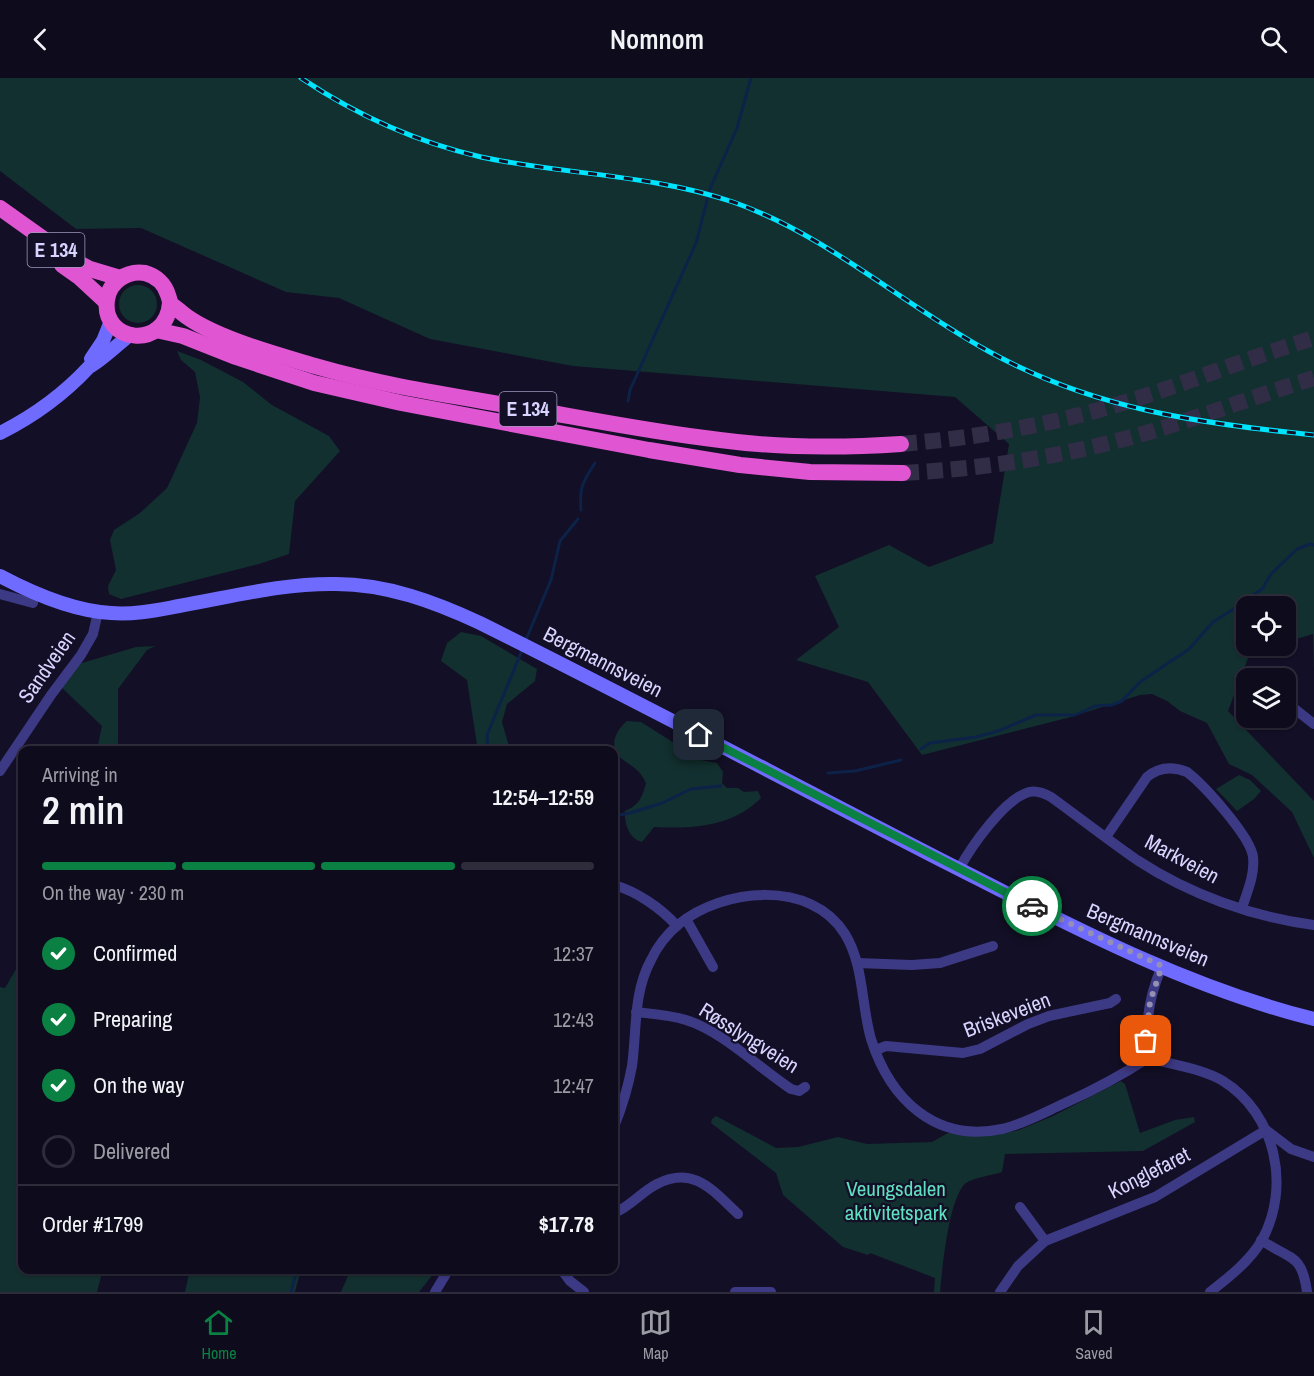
<!DOCTYPE html>
<html lang="en">
<head>
<meta charset="utf-8">
<style>
	:root { --surface:#0e0b1c; --page:#171425; --text:#f1f3f6; --muted:#9b9ba3; --line:#2e2b3b; --accent:#0b8043 }
	body { margin:0; font-family:"Archivo Narrow",sans-serif; background:var(--page); color:var(--text); height:100vh; display:flex; flex-direction:column; font-size:22px; white-space:nowrap }
	* { box-sizing:border-box; margin:0 }
	p { font-size:20px; color:var(--muted) }
	.icon { flex:none; width:33px; height:33px; fill:none; stroke:currentColor; stroke-width:2; stroke-linecap:round; stroke-linejoin:round }
	.map { position:relative; flex:1; overflow:hidden }
	.side { position:absolute; left:18px; top:668px; width:600px; height:528px; display:flex; flex-direction:column; background:var(--surface); border-radius:12px; box-shadow:0 2px 4px #0004,0 0 0 2px var(--line) }
	.side>* { flex:none }
	.fabs { position:absolute; left:1236px; top:518px; display:grid; gap:12px }
	.fabs a { display:grid; place-items:center; width:60px; height:60px; border-radius:12px; background:var(--surface); box-shadow:0 2px 4px #0004,0 0 0 2px var(--line); font-size:30px }
	.pin { position:absolute; display:grid; place-items:center; width:51px; height:51px; color:#fff; margin:-26px; border-radius:12px; box-shadow:0 3px 9px #0006 }
	.courier { position:absolute; display:grid; place-items:center; width:60px; height:60px; margin:-30px; border:4px solid #0b8043; border-radius:50%; background:#fff; color:#222; box-shadow:0 2px 8px #0007 }
	.headline em { font-style:normal; font-weight:600 }
	.headline div { display:flex; flex-direction:column-reverse }
	.headline { display:flex; align-items:center; justify-content:space-between; height:102px; padding:0 24px }
	h1 { font-size:39px; font-weight:600; line-height:45px }
	.bar { display:grid; grid-template-columns:repeat(4,1fr); gap:9px 6px; align-content:center; height:72px; padding:0 24px }
	.bar i { height:8px; border-radius:4px; background:var(--line) }
	.bar .current { background:var(--accent) }
	.bar p { grid-column:span 4 }
	.line { display:flex; align-items:center; gap:15px; padding:0 24px; border-top:2px solid var(--line) }
	.line div { flex:1 }
	ol { padding:0 24px; list-style:none }
	li { display:flex; align-items:center; gap:18px; height:66px }
	li p { margin-inline-start:auto }
	li .icon { padding:6px; border-radius:50%; background:var(--accent); color:#fff; stroke-width:4 }
	li:last-child { color:var(--muted) }
	li i { width:33px; height:33px; border:3px solid var(--line); border-radius:50% }
	header { display:flex; justify-content:space-between; align-items:center; height:78px; padding:0 24px; background:var(--surface); font-size:27px; font-weight:600 }
	.tabs { display:flex; justify-content:space-around; align-items:center; height:84px; border-top:2px solid var(--line); background:var(--surface); font-size:16px; color:var(--muted) }
	.tabs a { display:grid; justify-items:center; gap:3px }
	.tabs .current { color:var(--accent) }
	.map>svg:first-child { display:block }
	.green { fill:#12302f }
	.lines { fill:none; stroke-linecap:round; stroke-linejoin:round }
	.stream { stroke:#0c2248; stroke-width:3 }
	.trunk-tunnel { stroke:#312d47; stroke-width:16; stroke-dasharray:16 8; stroke-linecap:butt }
	.minor { stroke:#3d3a85; stroke-width:10 }
	.secondary { stroke:#6f6bff; stroke-width:14 }
	.trunk { stroke:#e055d1; stroke-width:16 }
	.rail-casing { stroke:#00e5ff; stroke-width:5 }
	.rail { stroke:#130f26; stroke-width:3; stroke-dasharray:9; stroke-linecap:butt }
	.done { stroke:#948fb3; stroke-width:6; stroke-dasharray:0 10.8 }
	.route { stroke:#0b8043; stroke-width:8 }
	.labels { text-anchor:middle; stroke-width:4.5; stroke-linejoin:round; paint-order:stroke }
	.shield { fill:#130f26; stroke:#9e99be; stroke-width:1.5 }
	.shield-label { font-size:20px; font-weight:bold; fill:#d9d4ff }
	.street-label { font-size:21px; fill:#d9d4ff; stroke:#130f26 }
	.park-label { font-size:21px; fill:#5fe0c0; stroke:#130f26 }
</style>
</head>
<body>
<header><svg class="icon" aria-label="back" viewBox="0 0 24 24"><path d="M15 5l-7 7 7 7"/></svg>Nomnom<svg class="icon" aria-label="search" viewBox="0 0 24 24"><circle cx="10" cy="10" r="6"/><path d="M15 15l6 6"/></svg></header>
<div class="map">
<svg width="1314" height="1214" viewBox="0 0 1314 1214">
	<rect width="100%" height="100%" fill="#130f26"/>
	<g class="green">
		<path d="M 0,0 L 1314,0 L 1314,592 L 1313,556 L 1286,564 L 1286,528 L 1246,528 L 1246,567 L 1277,567 L 1250,575 L 1228,633 L 1314,723 L 1314,780 L 1292,734 L 1252,697 L 1229,686 L 1207,645 L 1180,633 L 1167,623 L 1152,616 L 1140,617 L 1071,639 L 922,677 L 868,604 L 796,582 L 839,549 L 815,498 L 889,467 L 929,489 L 993,465 L 1009,366 L 955,319 L 573,288 L 430,261 L 339,220 L 286,214 L 141,150 L 76,151 L 0,93 Z"/>
		<circle cx="138" cy="226" r="19"/>
		<path d="M 177,273 L 201,282 L 243,304 L 272,327 L 329,358 L 340,373 L 295,423 L 289,476 L 259,486 L 121,521 L 109,516 L 108,508 L 116,492 L 110,462 L 114,452 L 140,435 L 167,410 L 197,345 L 200,319 L 195,294 L 181,282 Z"/>
		<path d="M 461,554 L 481,558 L 537,591 L 535,603 L 507,626 L 502,644 L 510,672 L 476,672 L 477,667 L 467,602 L 441,583 L 447,565 Z"/>
		<path d="M 155,568 L 147,572 L 118,611 L 118,672 L 97,672 L 102,648 L 58,606 L 65,590 L 136,569 Z"/>
		<path d="M 627,643 L 641,644 L 701,682 L 717,685 L 723,694 L 722,705 L 727,710 L 738,710 L 744,714 L 758,713 L 761,720 C 732,749 693,751 654,749 L 642,764 C 629,761 624,745 625,733 C 639,727 642,720 646,705 C 644,701 641,696 638,693 C 633,688 627,685 622,681 C 608,669 615,653 627,643 Z"/>
		<path d="M 1239,697 L 1250,702 L 1261,713 L 1254,721 L 1237,733 L 1216,711 Z"/>
		<path d="M 22,881 L 22,1191 L 103,1191 L 97,1214 L 0,1214 L 0,909 L 5,910 Z"/>
		<path d="M 1121,1003 L 1125,1006 L 1140,1055 L 1175,1042 L 1194,1039 L 1195,1044 L 1143,1073 L 1005,1076 L 1002,1094 C 993,1097 973,1100 966,1105 C 949,1118 942,1192 940,1214 L 934,1214 L 935,1200 L 870,1175 L 868,1177 L 843,1169 L 783,1117 L 776,1095 L 711,1045 L 712,1041 L 716,1038 L 776,1070 L 798,1069 L 838,1059 L 867,1066 L 932,1064 L 948,1055 L 997,1057 L 1019,1052 L 1053,1038 Z"/>
		<path d="M 190,1191 L 301,1191 L 295,1214 L 185,1214 Z"/>
		<path d="M 351,1191 L 437,1191 L 419,1214 L 341,1214 Z"/>
	</g>
	<g class="lines">
		<g class="stream">
			<path d="M 628,323 L 630,312 L 696,165 L 710,111 L 737,50 L 751,0"/>
			<path d="M 581,432 C 579,410 583,403 595,385"/>
			<path d="M 525,564 L 551,502 L 560,463 L 578,441"/>
			<path d="M 921,671 L 930,665 L 976,659 L 998,653 L 1036,637 L 1075,637 L 1095,628 L 1112,627 L 1122,623 L 1140,604 L 1189,571 L 1213,544 L 1243,525 L 1263,510 L 1271,496 L 1297,471 L 1310,466 L 1314,467"/>
			<path d="M 488,672 L 487,657 L 523,570"/>
			<path d="M 828,695 L 855,693 L 901,682"/>
			<path d="M 614,738 L 630,735 L 662,725 L 691,711 L 721,708"/>
			<path d="M 291,1214 L 297,1191"/>
		</g>
		<g class="trunk-tunnel">
			<path d="M 901,366 C 974,360 1045,348 1116,327 C 1183,307 1247,280 1314,260"/>
			<path d="M 903,395 C 979,391 1054,380 1128,360 C 1191,343 1252,319 1314,300"/>
		</g>
		<g class="minor">
			<path d="M 0,516 L 33,525"/>
			<path d="M 1286,624 L 1314,646"/>
			<path d="M 0,693 L 51,617 L 81,577 L 93,556 L 98,534"/>
			<path d="M 1106,759 L 1147,699 C 1159,689 1172,688 1187,694 C 1204,707 1251,759 1253,779 C 1255,797 1247,814 1242,830"/>
			<path d="M 959,791 C 971,769 1004,721 1029,714 C 1037,712 1044,715 1051,719 C 1080,740 1108,762 1137,782 C 1189,816 1252,839 1314,847"/>
			<path d="M 614,807 C 636,813 661,830 677,848"/>
			<path d="M 686,841 L 713,889"/>
			<path d="M 857,885 L 912,887 L 940,885 L 993,868"/>
			<path d="M 636,934 C 653,936 670,937 686,942 C 722,953 759,990 791,1011 L 799,1013 L 805,1009"/>
			<path d="M 876,972 L 886,968 L 963,975 L 980,971 L 1028,946 L 1049,938 L 1110,925 L 1116,921"/>
			<path d="M 1148,980 C 1144,947 1149,918 1162,888"/>
			<path d="M 614,1049 C 622,1029 628,1010 632,988 C 637,952 633,915 651,882 C 657,869 667,856 679,846 C 723,810 811,801 845,856 C 864,887 861,926 871,961 C 890,1021 935,1065 1002,1051 C 1024,1046 1045,1034 1065,1025 C 1094,1012 1122,997 1148,980 C 1172,987 1201,990 1223,1003 C 1276,1036 1291,1109 1262,1162 C 1250,1183 1228,1200 1210,1214"/>
			<path d="M 1020,1129 L 1045,1163"/>
			<path d="M 614,1135 C 630,1129 641,1114 657,1106 C 694,1087 713,1113 738,1136"/>
			<path d="M 1261,1162 C 1290,1182 1302,1175 1307,1214"/>
			<path d="M 561,1191 L 570,1203 L 584,1214"/>
			<path d="M 435,1214 L 449,1191"/>
			<path d="M 735,1214 L 771,1214"/>
			<path d="M 1000,1214 L 1018,1188 L 1045,1163 L 1155,1119 L 1266,1052 L 1291,1071 L 1314,1079"/>
		</g>
		<g class="secondary">
			<path d="M 91,281 L 103,263 L 111,243"/>
			<path d="M 0,355 C 34,338 63,317 89,289 C 101,283 118,266 130,257"/>
			<path d="M 0,498 C 34,516 73,533 111,535 C 134,537 157,532 179,528 C 231,519 283,505 336,506 C 387,506 435,524 480,545 C 637,623 791,705 947,785 C 1065,845 1185,909 1314,941"/>
		</g>
		<g class="trunk">
			<path d="M 0,130 L 73,182 L 90,191 L 120,200"/>
			<path d="M 62,187 L 79,199 L 106,224"/>
			<path d="M 170,225 C 166,273 101,265 107,222 C 109,204 127,192 145,195 C 156,198 165,206 168,217 C 169,219 170,225 171,226 C 174,229 179,232 182,235 C 211,259 278,277 315,288 C 387,309 462,319 535,332 C 597,343 658,355 720,362 C 780,370 841,370 901,366"/>
			<path d="M 156,252 L 183,258 L 236,279 L 314,305 L 401,325 L 649,372 L 740,387 L 810,394 L 903,395"/>
		</g>
		<defs>
			<path id="rail" d="M 301,0 C 356,37 416,64 481,79 C 565,97 651,96 733,124 C 827,157 902,226 988,273 C 1092,331 1198,345 1314,357"/>
		</defs>
		<use href="#rail" class="rail-casing"/>
		<use href="#rail" class="rail"/>
	</g>
	<g class="lines">
		<path class="done" d="M 1032,828 L 1162,888 L 1150,924 L 1146,963"/>
		<path class="route" d="M 699,657 L 1032,828"/>
	</g>
	<g class="labels">
		<g class="shield">
			<rect x="27.5" y="155" width="57" height="34" rx="4.5"/>
			<rect x="499.5" y="314" width="57" height="34" rx="4.5"/>
		</g>
		<g class="shield-label">
			<text x="56" y="179">E 134</text>
			<text x="528" y="338">E 134</text>
		</g>
		<g class="street-label">
			<text transform="translate(603 584) rotate(27)" y="7">Bergmannsveien</text>
			<text transform="translate(47 589) rotate(-55)" y="7">Sandveien</text>
			<text transform="translate(1182 781) rotate(28)" y="7">Markveien</text>
			<text transform="translate(1148 857) rotate(23)" y="7">Bergmannsveien</text>
			<text transform="translate(1007 937) rotate(-21)" y="7">Briskeveien</text>
			<text transform="translate(749 960) rotate(32)" y="7">Røsslyngveien</text>
			<text transform="translate(1149 1095) rotate(-27)" y="7">Konglefaret</text>
		</g>
		<g class="park-label">
			<text x="896" y="1118">Veungsdalen<tspan x="896" dy="24">aktivitetspark</tspan></text>
		</g>
	</g>
</svg>
<div class="fabs">
<a><svg class="icon" aria-label="locate" viewBox="0 0 24 24"><circle cx="12" cy="12" r="6"/><path d="M12 2v4M12 18v4M2 12h4M18 12h4"/></svg></a>
<a><svg class="icon" aria-label="layers" viewBox="0 0 24 24"><path d="M12 4l9 5-9 5-9-5zM3 14l9 5 9-5"/></svg></a>
</div>
<div class="pin" style="left:1146px;top:963px;background:#ea580c"><svg class="icon" aria-label="bag" viewBox="0 0 24 24"><path d="M5 8h14l-1 12H6zM9 8a3 3 0 0 1 6 0"/></svg></div>
<div class="pin" style="left:699px;top:657px;background:#1f2937"><svg class="icon" aria-label="home" viewBox="0 0 24 24"><path d="M3 11l9-7 9 7M6 9v11h12V9"/></svg></div>
<div class="courier" style="left:1032px;top:828px"><svg class="icon" aria-label="car" viewBox="0 0 24 24"><path d="M5 17H2v-5l4-1 3-4h7l3 4 3 1v5h-3M9 17h6M6 11h13"/><circle cx="7" cy="17" r="2"/><circle cx="17" cy="17" r="2"/></svg></div>
<section class="side">
<div class="headline"><div><h1>2 min</h1><p>Arriving in</p></div><em>12:54–12:59</em></div>
<div class="bar"><i class="current"></i><i class="current"></i><i class="current"></i><i></i><p>On the way · 230 m</p></div>
<ol>
<li><svg class="icon" aria-label="check" viewBox="0 0 24 24"><path d="M5 12l5 5 9-10"/></svg>Confirmed<p>12:37</p></li>
<li><svg class="icon" aria-label="check" viewBox="0 0 24 24"><path d="M5 12l5 5 9-10"/></svg>Preparing<p>12:43</p></li>
<li><svg class="icon" aria-label="check" viewBox="0 0 24 24"><path d="M5 12l5 5 9-10"/></svg>On the way<p>12:47</p></li>
<li><i></i>Delivered</li>
</ol>
<div class="line" style="height:78px"><div>Order #1799</div><b>$17.78</b></div>
</section>
</div>
<nav class="tabs">
<a class="current"><svg class="icon" aria-label="home" viewBox="0 0 24 24"><path d="M3 11l9-7 9 7M6 9v11h12V9"/></svg>Home</a>
<a><svg class="icon" aria-label="map" viewBox="0 0 24 24"><path d="M3 6l6-2 6 2 6-2v14l-6 2-6-2-6 2zM9 4v14M15 6v14"/></svg>Map</a>
<a><svg class="icon" aria-label="saved" viewBox="0 0 24 24"><path d="M7 4h10v16l-5-4-5 4z"/></svg>Saved</a>
</nav>
</body>
</html>
